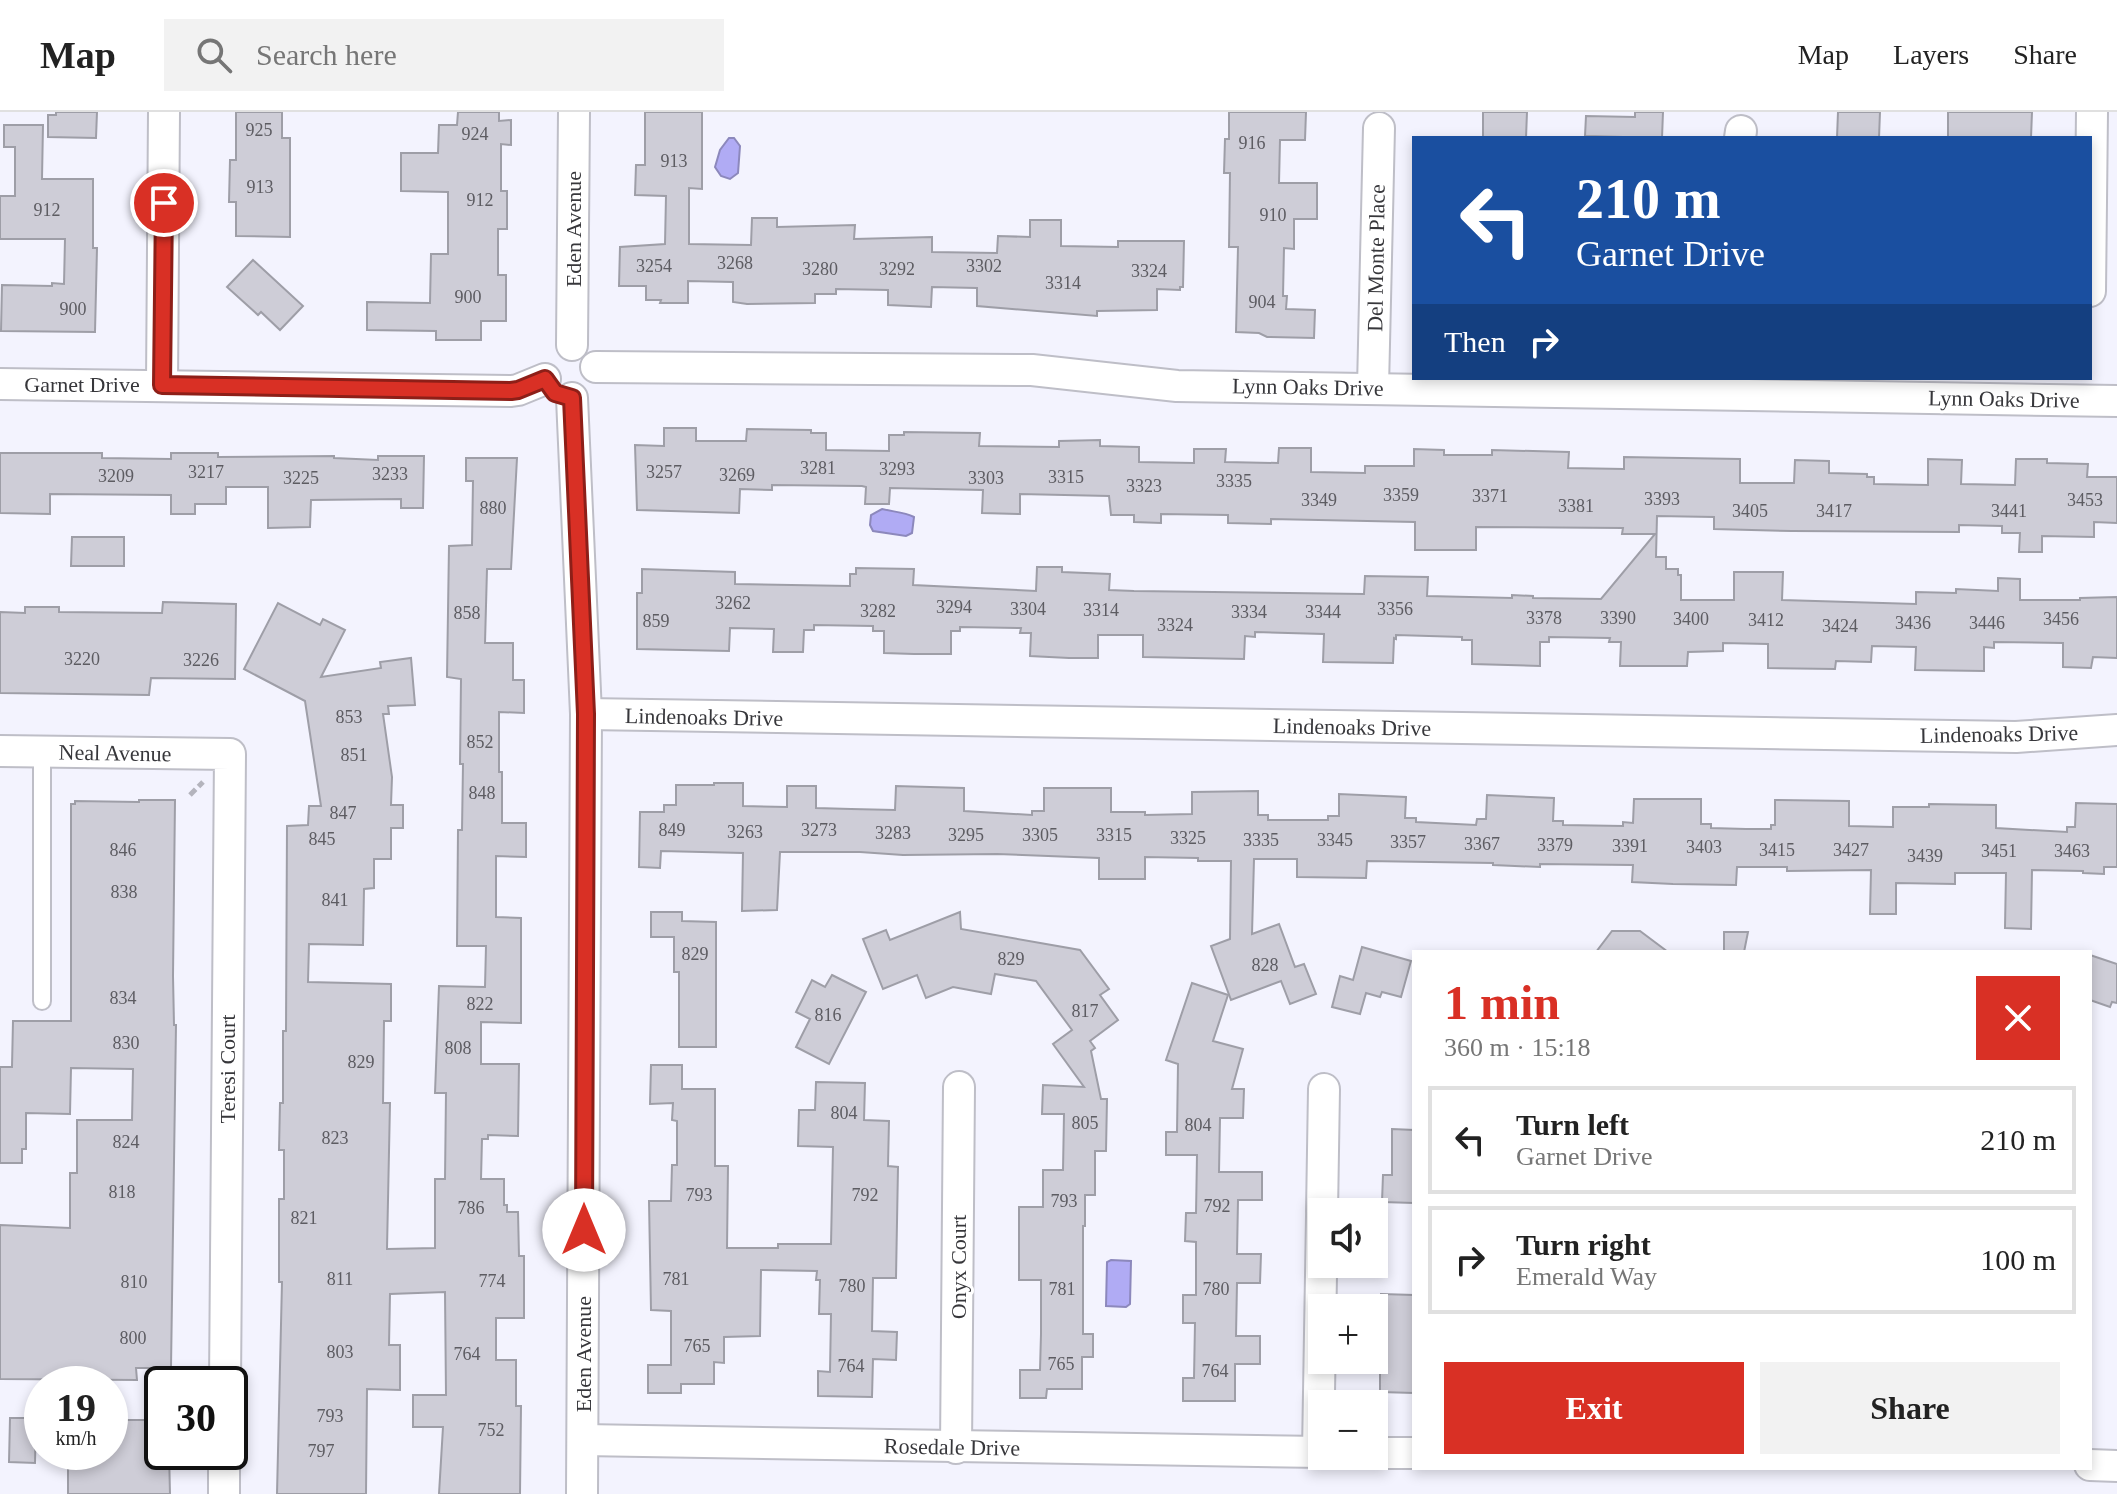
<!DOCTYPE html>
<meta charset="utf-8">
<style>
:root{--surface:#fff;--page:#f2f2f2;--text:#222;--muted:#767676;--line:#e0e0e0;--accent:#d93025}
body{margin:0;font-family:"Times New Roman",serif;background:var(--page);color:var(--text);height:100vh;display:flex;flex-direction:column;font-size:30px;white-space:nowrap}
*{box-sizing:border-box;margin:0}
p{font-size:26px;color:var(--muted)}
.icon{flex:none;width:44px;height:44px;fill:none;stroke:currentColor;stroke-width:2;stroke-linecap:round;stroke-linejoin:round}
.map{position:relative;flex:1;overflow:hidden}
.drawer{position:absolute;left:1412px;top:838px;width:680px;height:520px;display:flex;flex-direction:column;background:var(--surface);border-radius:0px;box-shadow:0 4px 12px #0003}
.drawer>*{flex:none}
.guide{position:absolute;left:1412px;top:24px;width:680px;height:244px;border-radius:0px;box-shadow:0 4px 12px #0003;background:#1a4fa0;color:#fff;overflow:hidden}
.controls{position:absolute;left:1308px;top:1086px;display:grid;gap:16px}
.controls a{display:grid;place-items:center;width:80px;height:80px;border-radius:0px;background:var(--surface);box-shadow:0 4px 12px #0003;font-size:40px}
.speed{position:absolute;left:24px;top:1254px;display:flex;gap:16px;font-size:40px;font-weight:700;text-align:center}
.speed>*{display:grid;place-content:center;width:104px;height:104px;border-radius:50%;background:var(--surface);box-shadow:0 4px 12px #0003;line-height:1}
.speed small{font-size:20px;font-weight:400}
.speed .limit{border:4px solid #111;border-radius:12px;background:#fff;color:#111}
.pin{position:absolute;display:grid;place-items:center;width:68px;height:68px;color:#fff;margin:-34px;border:4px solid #fff;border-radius:50%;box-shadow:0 2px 8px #0007}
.me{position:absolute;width:88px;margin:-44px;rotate:0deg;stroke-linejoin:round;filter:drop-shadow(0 0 6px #0008)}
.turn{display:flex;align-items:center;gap:28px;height:168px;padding:0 32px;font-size:36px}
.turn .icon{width:104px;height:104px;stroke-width:2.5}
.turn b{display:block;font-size:56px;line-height:68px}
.then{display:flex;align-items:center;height:76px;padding:0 32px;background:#0003;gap:16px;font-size:30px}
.round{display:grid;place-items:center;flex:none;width:84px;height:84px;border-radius:0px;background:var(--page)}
.head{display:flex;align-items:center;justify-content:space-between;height:136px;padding:0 32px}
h1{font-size:48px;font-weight:800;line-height:60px;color:var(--accent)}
.action{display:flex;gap:16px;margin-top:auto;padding:16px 32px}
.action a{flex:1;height:92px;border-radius:0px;background:var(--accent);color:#fff;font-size:32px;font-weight:800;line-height:92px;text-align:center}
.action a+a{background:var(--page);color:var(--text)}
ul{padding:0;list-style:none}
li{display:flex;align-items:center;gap:24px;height:108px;margin:0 16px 12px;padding:0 16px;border:4px solid var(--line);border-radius:0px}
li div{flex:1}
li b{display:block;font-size:30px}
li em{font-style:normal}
header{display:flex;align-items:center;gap:48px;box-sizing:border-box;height:112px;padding:0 40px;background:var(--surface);border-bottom:2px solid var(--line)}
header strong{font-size:38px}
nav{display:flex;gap:44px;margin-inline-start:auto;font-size:28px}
.search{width:560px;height:72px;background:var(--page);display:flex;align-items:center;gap:20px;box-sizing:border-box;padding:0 28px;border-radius:0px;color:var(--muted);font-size:30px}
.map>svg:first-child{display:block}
.water{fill:#b0abf4;stroke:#8c88bc;stroke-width:2}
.building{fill:#cecdd7;stroke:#9e9ea7;stroke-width:2}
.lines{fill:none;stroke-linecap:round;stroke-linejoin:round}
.lane-casing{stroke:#bebec7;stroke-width:20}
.street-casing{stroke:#bebec7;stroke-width:34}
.path{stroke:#b4b4bd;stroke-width:5;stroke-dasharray:8 4;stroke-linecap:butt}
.lane{stroke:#fff;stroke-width:16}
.street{stroke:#fff;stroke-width:30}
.route-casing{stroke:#8d1f18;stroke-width:20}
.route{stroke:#d93025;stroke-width:14}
.labels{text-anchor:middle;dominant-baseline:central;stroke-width:6;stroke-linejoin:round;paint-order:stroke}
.number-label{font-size:18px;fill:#5d5c62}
.street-label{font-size:22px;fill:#37373b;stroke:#fff}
</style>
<header>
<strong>Map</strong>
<div class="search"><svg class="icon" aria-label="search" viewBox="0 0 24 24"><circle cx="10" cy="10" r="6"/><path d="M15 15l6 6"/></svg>Search here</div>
<nav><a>Map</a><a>Layers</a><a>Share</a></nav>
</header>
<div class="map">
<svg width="2117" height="1382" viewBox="0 0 2117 1382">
<rect width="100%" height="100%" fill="#f3f3fe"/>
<g class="water">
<path d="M729,26H734L740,34L738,61L730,67L721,64L715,55L720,38Z"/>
<path d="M882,397C894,400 904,400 914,405L912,421L906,424L873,419L870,413L871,403Z"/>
<path d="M1111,1148L1131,1149L1130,1192L1126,1195L1106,1194L1107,1150Z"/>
</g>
<g class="building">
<path d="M56,0H97L96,26L48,25V3H56Z"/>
<path d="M236,0H282V26H290V125L236,124V90H229L230,48H236Z"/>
<path d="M458,0H499V9L511,8V33L501,32V79H507V117H498V163H506V209H481V228H436V219L367,218V190L430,191L431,142H448V80L401,79V41H438L439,13H457Z"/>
<path d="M645,0H702V77L689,76V132L751,133L752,106H777V115L855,113L854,127L932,125V140L997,141L998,124L1030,125V108H1061V134L1118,135V129H1184L1183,175H1180V178L1157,177V198L1097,199V204L977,194V176L932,175L931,195L888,193V178L836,177V182H815V191L747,192L733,190V170L688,169V191H660L661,188H646V174H619L620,135L665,132L666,84L635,83L636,53H645Z"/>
<path d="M1229,0H1306L1305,28H1280L1279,71H1317V107H1294V137L1284,136L1283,184H1287L1286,197L1315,198L1314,226L1267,225L1259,221L1236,220L1238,135H1229L1230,61H1224L1225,27H1229Z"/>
<path d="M1483,0H1527L1526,26H1483Z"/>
<path d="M1635,0H1663L1662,26L1585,24L1586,4L1635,5Z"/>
<path d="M1838,0H1880L1879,26H1837Z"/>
<path d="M1948,0H2032L2031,26H1948Z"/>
<path d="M4,13H43L42,67H93V136H97L95,220L1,219L2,173L52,174V171L64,172L65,127H0V84H15V35H4Z"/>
<path d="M253,148L303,194L280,218L261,200L258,203L227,175Z"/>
<path d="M664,316H696V329H746L747,317L811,318V321H826V338L889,339V323H904V320L980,321L979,334L1059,335V329L1100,328V334L1139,335V350L1194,351V337H1226L1225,350L1278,351L1279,336H1311V360L1365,361V354H1414V337L1444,338V343H1492V338L1569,340L1568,356L1624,357V345L1740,347V371H1794L1795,348L1829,349V361L1867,362V365H1874V372L1928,373V347L1962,348L1961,372L2015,373L2016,347H2047V351L2088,352L2087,365H2117V411L2094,410V425L2042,424V440H2019L2020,421H2002V414L1959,413V420L1792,419L1714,417V405L1657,404L1656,445H1666V457H1678V463H1681V488H1734V460H1783L1782,488L1916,492V480L1956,481V477L1998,479V466L2020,467V488H2080V486L2117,485V546L2093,545L2091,556L2063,555V531L1994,530V536L1984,535V559L1915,558L1916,535L1872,534L1871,550L1836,549L1835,557L1768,556V532L1723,531V539L1688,540L1687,554H1620L1621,530H1609L1610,526L1549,525V530H1540V554L1472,552V528H1462V525L1396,523V527L1394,526L1393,551L1323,550L1324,522L1255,520V525L1245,524L1244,547L1143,545V523H1098V546H1069L1030,544L1031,521H1020L1021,516L960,515V519H951V542H914L884,541V519H873V514L814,513V518H804L803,540H773L774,517L730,516L729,539L637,537V481H642V457L735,460V472L850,474V462H856V456L914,457L913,473L1036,479L1037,455H1062V460L1110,462L1109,478L1134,479L1364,482L1365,464L1428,465L1427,484L1512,486V483L1533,484V486L1601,487L1655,422H1622L1623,416L1476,415V438H1415V410L1271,407V412L1228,411V403L1161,402V411L1134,410V403H1111L1109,384L1020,382V402L982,401L983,378L890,376L889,392H865L866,375L862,374L772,373V378L740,377L739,401L637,398L635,333L664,334Z"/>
<path d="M0,341H102V346L171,347V341H218V345L334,344V346L378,348V344H424L423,396H401V387L311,388L310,415L268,416V375H226V392H195V402H171V383L50,382V402L0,401Z"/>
<path d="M466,346H517L511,457H487L485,531H513V568H524V601L499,600V660H502V711H526V745L496,744V805L521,806V911L481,910V952H519L518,1024L488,1023V1027H482L481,1067H504V1093H507V1100H518L519,1144H524V1206H496V1248H516V1294H521L520,1382H439L443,1315H413V1283H446L445,1180L390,1182L389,1233H400V1278L367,1277L366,1382H277L282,1170H279V1087H284V1038H279L280,991H283V919H286L287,714L308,713L309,694H321L305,589L244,557L278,491L320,513L323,507L345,518L321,565L381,556L380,550L411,546L415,593L388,594L389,602H383L392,665L391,693H403V716H391V747H374V776L364,777L363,833L309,832L308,870L391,872V909H384L383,991H390L387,1137L435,1136V1067H445L446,981H435L439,874L485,875L486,834H457L458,718H462L463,652H460L461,567L447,565L449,434L472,433L473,369H466Z"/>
<path d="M72,425H124V454H71Z"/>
<path d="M163,490L236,492L235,567L151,566L149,583L0,581V500L25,501V495H59V500L162,501Z"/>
<path d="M714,671H743V694L787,695V674H816V696L851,697L895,698L896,674L964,676V699L1032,703V699H1044V676H1111V700H1145V703L1192,702V680L1258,679V703H1268V708H1328V704H1339V682L1406,685L1405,706H1416V710L1476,713L1477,707H1486L1487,683L1554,686L1553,709H1563V713L1623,714V710L1633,711L1634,687H1701V712H1711V716L1746,717H1771V713H1775V688L1849,689V714L1893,715V695H1929V692L1996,693V716L2067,720V715H2075L2076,691L2117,692V755H2104V762L2083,761V759L2032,758L2031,817L2005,816L2006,761H1955V772L1896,771V802H1870L1871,758L1787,759V755H1737L1736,773L1673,772L1632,770L1633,753L1540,752V755L1493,753V751L1367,749L1366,766L1297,765V747H1254L1252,822L1279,812L1295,855L1304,852L1316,882L1290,892L1281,869L1231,888L1211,834L1230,827L1231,749H1198V746L1145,745V767H1099V746L997,742L903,743L860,740H780L777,798L742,799L743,741L661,739L660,756L639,755L640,700H664V693H676V673H714Z"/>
<path d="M139,688H175L173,864L174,913H176L171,1256H136L137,1268L0,1267V1113L70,1116V1061H77V1008H132L133,957L71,956L70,1002L26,1001V1037H22V1051H0V955H12L13,909H71V692H75V689L139,690Z"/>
<path d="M651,800H682V809L716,810V935H679V860H674V825H651Z"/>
<path d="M960,800L961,817L1080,838L1109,877L1100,883L1118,908L1090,929L1095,936L1091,939L1101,987H1107L1106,1039H1095V1083H1085V1114H1083V1222H1093V1245H1082V1277H1047L1046,1286H1020V1258H1040L1041,1222V1168H1019V1095H1043V1058H1063L1064,1002H1042L1043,973L1084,975L1053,932L1072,918L1036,869L995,862L991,882L953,875L926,886L917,863L883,877L863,827L886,818L890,828Z"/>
<path d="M1612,819H1640L1668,840H1596Z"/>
<path d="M1724,820H1748L1744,840H1724Z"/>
<path d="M1362,835L1411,849L1401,885L1382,880L1380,885L1366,881L1360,902L1332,895L1340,864L1353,868Z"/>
<path d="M2090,843L2117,852V891L2112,890L2110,895L2090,888Z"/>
<path d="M832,863L866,880L829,952L796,935L810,907L796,900L812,868L825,875Z"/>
<path d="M1192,871L1228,883L1213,929L1243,937L1232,977H1244L1243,1006H1220L1219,1060H1262V1088H1238L1237,1142H1261L1260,1171H1237L1236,1224H1260V1252H1235V1289H1183V1266H1194L1195,1211H1183V1183H1196V1130L1185,1129L1186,1101H1196L1197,1043H1166V1020H1177L1178,952L1166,948Z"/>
<path d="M651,953H682V977H715V1054H728L727,1136H778V1132H831L833,1035L798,1034L799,998H815L816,970L865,971L864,1008L889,1009L888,1054L898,1055L896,1166H873L872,1219L897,1220L896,1248L873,1247L872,1285L818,1284V1259L830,1260L831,1202H819L820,1168H816L817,1159L761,1158L760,1224L724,1225V1251L714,1250V1272H681V1281H648V1253H671V1199L651,1198L649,1089H671L672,1053H677V1009L672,1008L673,991L650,992Z"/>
<path d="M1392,1017L1414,1018V1091L1382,1090L1383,1063H1392Z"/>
<path d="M1381,1182L1414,1183V1281L1380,1280V1246H1375L1376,1223H1381Z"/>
<path d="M10,1306H36L35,1351L9,1350Z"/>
<path d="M110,1308H162V1340H169L170,1382H68V1355H78V1340H110Z"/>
</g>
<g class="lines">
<defs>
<path id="lane" d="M42,889V639"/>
<g id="street">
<path d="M1740,26L1741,19"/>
<path d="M2090,179L2092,0"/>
<path d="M572,233L574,0"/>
<path d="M596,255L1032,258L1177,274L2117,289"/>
<path d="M0,272L511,279L518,278L545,267"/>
<path d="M162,273L164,0"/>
<path d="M1373,275L1379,16"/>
<path d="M572,286L586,602L582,1382"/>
<path d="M586,602L2016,625L2117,618"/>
<path d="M0,639L230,642L225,1272"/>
<path d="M1322,1100L1324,977"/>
<path d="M583,1328L1322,1340"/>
<path d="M956,1336L959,975"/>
<path d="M1318,1340L1322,1104"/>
<path d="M1374,1341H1414"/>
<path d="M2090,1353L2117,1354"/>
<path d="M224,1382V1340"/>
</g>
</defs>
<use href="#lane" class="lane-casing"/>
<use href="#street" class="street-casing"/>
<path class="path" d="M190,683L203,670"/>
<use href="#lane" class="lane"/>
<use href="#street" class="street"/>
</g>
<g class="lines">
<defs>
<path id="route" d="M164,91L162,273L511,279L518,278L545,267L555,281L572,286L586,602L584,1118"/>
</defs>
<use href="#route" class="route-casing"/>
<use href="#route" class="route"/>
</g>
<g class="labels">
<g class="number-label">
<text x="259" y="18">925</text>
<text x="475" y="22">924</text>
<text x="1252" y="31">916</text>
<text x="674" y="49">913</text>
<text x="260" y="75">913</text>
<text x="480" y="88">912</text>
<text x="47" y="98">912</text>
<text x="1273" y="103">910</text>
<text x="735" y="151">3268</text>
<text x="654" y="154">3254</text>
<text x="984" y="154">3302</text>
<text x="820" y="157">3280</text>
<text x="897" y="157">3292</text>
<text x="1149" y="159">3324</text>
<text x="1063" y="171">3314</text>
<text x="468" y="185">900</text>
<text x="1262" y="190">904</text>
<text x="73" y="197">900</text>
<text x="818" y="356">3281</text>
<text x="897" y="357">3293</text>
<text x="206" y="360">3217</text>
<text x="664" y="360">3257</text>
<text x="390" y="362">3233</text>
<text x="737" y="363">3269</text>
<text x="116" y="364">3209</text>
<text x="1066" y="365">3315</text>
<text x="301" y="366">3225</text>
<text x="986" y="366">3303</text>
<text x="1234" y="369">3335</text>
<text x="1144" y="374">3323</text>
<text x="1401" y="383">3359</text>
<text x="1490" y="384">3371</text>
<text x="1662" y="387">3393</text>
<text x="1319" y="388">3349</text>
<text x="2085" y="388">3453</text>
<text x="1576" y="394">3381</text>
<text x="493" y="396">880</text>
<text x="1750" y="399">3405</text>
<text x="1834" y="399">3417</text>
<text x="2009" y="399">3441</text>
<text x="733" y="491">3262</text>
<text x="954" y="495">3294</text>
<text x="1028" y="497">3304</text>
<text x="1395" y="497">3356</text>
<text x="1101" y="498">3314</text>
<text x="878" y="499">3282</text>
<text x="1249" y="500">3334</text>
<text x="1323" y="500">3344</text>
<text x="467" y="501">858</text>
<text x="1544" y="506">3378</text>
<text x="1618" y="506">3390</text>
<text x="1691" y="507">3400</text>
<text x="2061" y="507">3456</text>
<text x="1766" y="508">3412</text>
<text x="656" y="509">859</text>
<text x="1913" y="511">3436</text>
<text x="1987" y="511">3446</text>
<text x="1175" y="513">3324</text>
<text x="1840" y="514">3424</text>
<text x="82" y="547">3220</text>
<text x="201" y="548">3226</text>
<text x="349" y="605">853</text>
<text x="480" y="630">852</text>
<text x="354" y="643">851</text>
<text x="482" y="681">848</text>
<text x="343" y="701">847</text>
<text x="672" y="718">849</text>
<text x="819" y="718">3273</text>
<text x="745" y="720">3263</text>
<text x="893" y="721">3283</text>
<text x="966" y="723">3295</text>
<text x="1040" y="723">3305</text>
<text x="1114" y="723">3315</text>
<text x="1188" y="726">3325</text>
<text x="322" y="727">845</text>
<text x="1261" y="728">3335</text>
<text x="1335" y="728">3345</text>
<text x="1408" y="730">3357</text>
<text x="1482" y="732">3367</text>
<text x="1555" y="733">3379</text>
<text x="1630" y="734">3391</text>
<text x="1704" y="735">3403</text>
<text x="123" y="738">846</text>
<text x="1777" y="738">3415</text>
<text x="1851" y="738">3427</text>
<text x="1999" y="739">3451</text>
<text x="2072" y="739">3463</text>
<text x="1925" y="744">3439</text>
<text x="124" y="780">838</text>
<text x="335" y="788">841</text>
<text x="695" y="842">829</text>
<text x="1011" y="847">829</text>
<text x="1265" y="853">828</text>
<text x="123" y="886">834</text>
<text x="480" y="892">822</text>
<text x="1085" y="899">817</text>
<text x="828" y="903">816</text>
<text x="126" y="931">830</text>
<text x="458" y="936">808</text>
<text x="361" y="950">829</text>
<text x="844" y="1001">804</text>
<text x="1085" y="1011">805</text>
<text x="1198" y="1013">804</text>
<text x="335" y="1026">823</text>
<text x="126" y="1030">824</text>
<text x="122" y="1080">818</text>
<text x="699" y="1083">793</text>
<text x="865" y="1083">792</text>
<text x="1064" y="1089">793</text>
<text x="1217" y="1094">792</text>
<text x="471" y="1096">786</text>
<text x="304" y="1106">821</text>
<text x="340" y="1167">811</text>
<text x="676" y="1167">781</text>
<text x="492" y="1169">774</text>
<text x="134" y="1170">810</text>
<text x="852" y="1174">780</text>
<text x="1062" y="1177">781</text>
<text x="1216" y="1177">780</text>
<text x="133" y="1226">800</text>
<text x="697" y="1234">765</text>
<text x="340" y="1240">803</text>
<text x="467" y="1242">764</text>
<text x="1061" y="1252">765</text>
<text x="851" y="1254">764</text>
<text x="1215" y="1259">764</text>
<text x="330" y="1304">793</text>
<text x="491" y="1318">752</text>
<text x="321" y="1339">797</text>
</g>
<g class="street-label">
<text transform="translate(573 117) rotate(-90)">Eden Avenue</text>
<text transform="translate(1376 146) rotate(-89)">Del Monte Place</text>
<text x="82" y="272">Garnet Drive</text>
<text transform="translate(1308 275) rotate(1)">Lynn Oaks Drive</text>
<text transform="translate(2004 287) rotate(1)">Lynn Oaks Drive</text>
<text transform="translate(704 605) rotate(1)">Lindenoaks Drive</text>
<text transform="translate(1352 615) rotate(1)">Lindenoaks Drive</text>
<text transform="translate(1999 622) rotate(-1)">Lindenoaks Drive</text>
<text transform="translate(115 641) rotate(1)">Neal Avenue</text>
<text transform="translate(227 957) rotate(-90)">Teresi Court</text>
<text transform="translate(958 1155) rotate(-90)">Onyx Court</text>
<text transform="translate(583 1242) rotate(-90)">Eden Avenue</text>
<text transform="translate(952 1335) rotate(1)">Rosedale Drive</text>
</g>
</g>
</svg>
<div class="controls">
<a><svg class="icon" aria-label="sound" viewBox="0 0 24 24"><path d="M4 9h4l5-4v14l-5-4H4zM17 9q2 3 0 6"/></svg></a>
<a>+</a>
<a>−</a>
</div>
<div class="speed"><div>19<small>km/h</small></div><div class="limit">30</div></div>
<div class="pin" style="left:164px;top:91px;background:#d93025"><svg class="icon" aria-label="arrive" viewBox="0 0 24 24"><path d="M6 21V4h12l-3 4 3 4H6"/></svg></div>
<svg class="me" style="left:584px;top:1118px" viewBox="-20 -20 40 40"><circle r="19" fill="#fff"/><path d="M0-13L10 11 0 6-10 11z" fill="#d93025"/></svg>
<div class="guide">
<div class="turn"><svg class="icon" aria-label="left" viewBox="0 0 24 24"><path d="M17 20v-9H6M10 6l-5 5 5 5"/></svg><div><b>210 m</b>Garnet Drive</div></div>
<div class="then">Then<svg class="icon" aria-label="right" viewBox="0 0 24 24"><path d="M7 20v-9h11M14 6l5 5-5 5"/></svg></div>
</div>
<section class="drawer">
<div class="head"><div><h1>1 min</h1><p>360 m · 15:18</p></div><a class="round" style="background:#d93025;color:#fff"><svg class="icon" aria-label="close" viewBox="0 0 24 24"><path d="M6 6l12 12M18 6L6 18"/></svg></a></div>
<ul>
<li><svg class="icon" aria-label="left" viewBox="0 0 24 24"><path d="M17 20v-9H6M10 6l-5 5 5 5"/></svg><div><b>Turn left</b><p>Garnet Drive</p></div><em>210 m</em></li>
<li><svg class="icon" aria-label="right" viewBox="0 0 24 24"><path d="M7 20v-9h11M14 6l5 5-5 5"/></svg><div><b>Turn right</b><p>Emerald Way</p></div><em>100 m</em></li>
</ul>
<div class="action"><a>Exit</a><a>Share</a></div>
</section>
</div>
